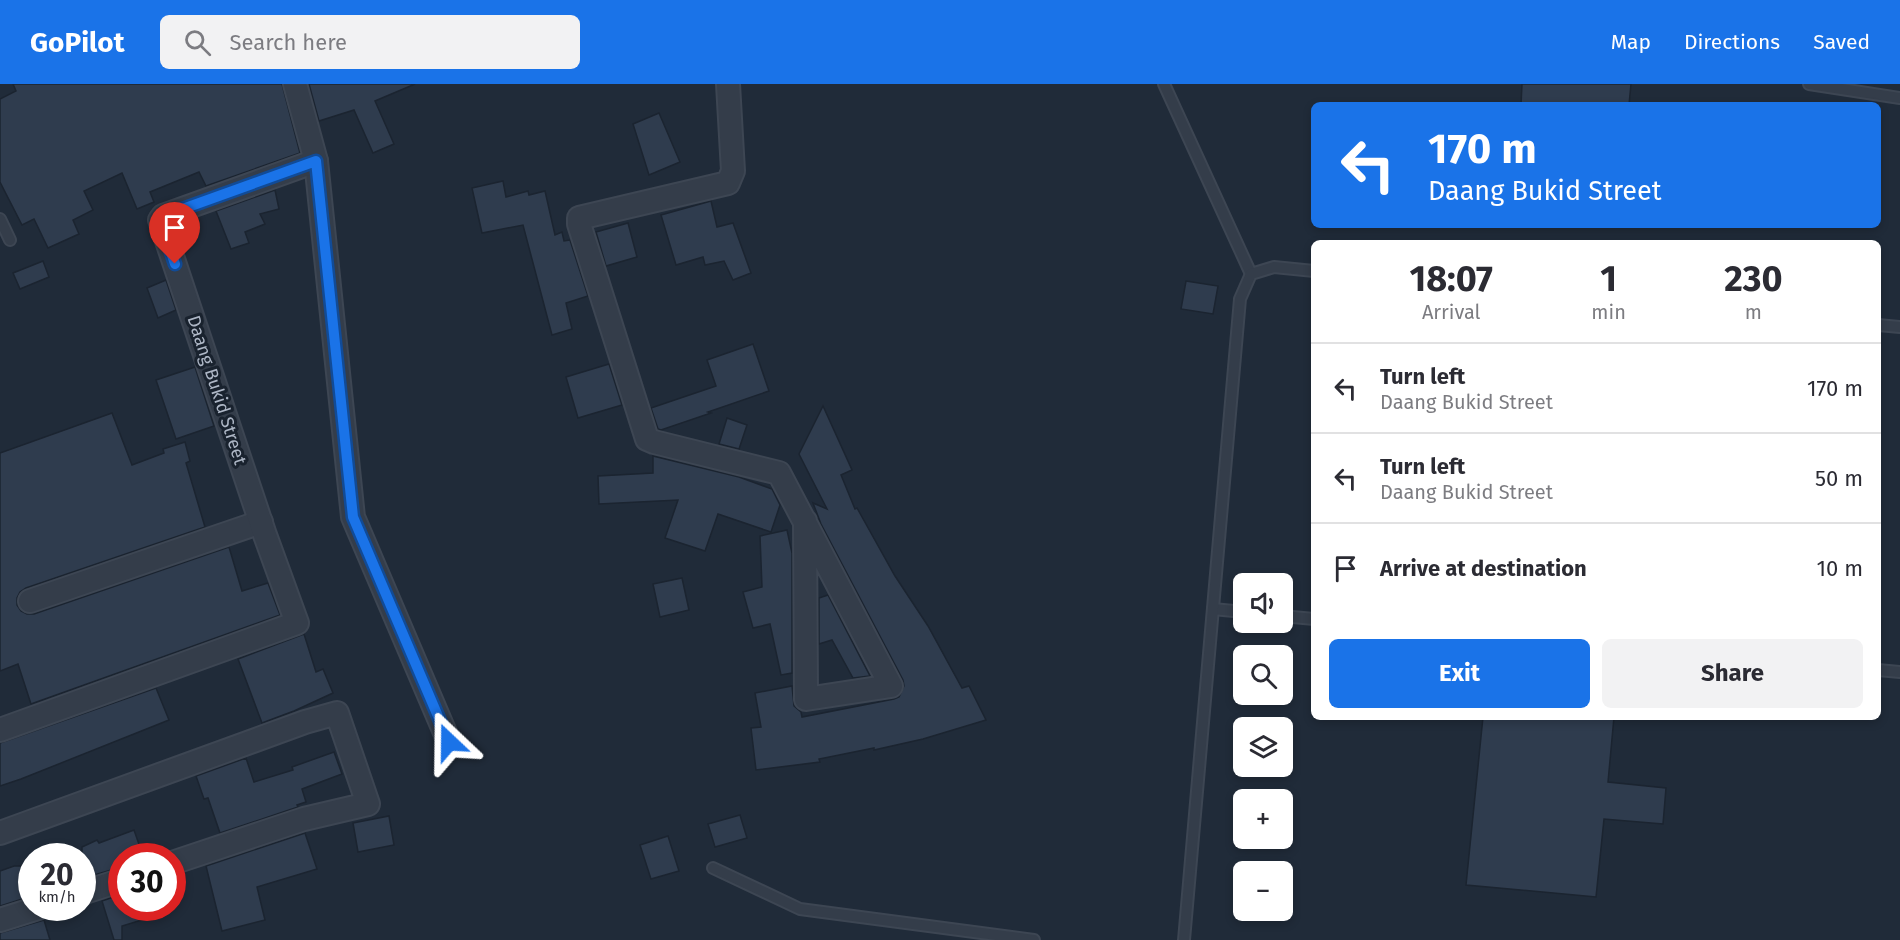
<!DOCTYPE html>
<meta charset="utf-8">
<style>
:root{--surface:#fff;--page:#f2f2f3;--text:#2b2b33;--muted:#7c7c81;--line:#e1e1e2;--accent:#1a73e8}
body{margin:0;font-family:"Fira Sans",sans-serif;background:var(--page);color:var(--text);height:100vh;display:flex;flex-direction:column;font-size:22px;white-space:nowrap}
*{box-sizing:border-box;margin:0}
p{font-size:20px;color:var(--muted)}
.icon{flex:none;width:33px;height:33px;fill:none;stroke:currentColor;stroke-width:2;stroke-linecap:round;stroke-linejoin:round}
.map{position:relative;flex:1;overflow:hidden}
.panel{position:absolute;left:1311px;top:156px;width:570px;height:480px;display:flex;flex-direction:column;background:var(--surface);border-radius:9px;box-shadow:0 3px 9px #0003}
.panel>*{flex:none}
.guide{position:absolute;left:1311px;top:18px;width:570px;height:126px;border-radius:9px;box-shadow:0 3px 9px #0003;background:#1a73e8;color:#fff;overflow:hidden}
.fabs{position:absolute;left:1233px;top:489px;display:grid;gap:12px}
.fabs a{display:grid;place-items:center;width:60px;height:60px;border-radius:9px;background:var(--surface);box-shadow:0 3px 9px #0003;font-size:30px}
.speed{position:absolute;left:18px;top:759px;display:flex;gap:12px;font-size:30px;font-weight:700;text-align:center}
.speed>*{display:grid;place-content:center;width:78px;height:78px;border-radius:50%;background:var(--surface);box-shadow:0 3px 9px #0003;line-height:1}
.speed small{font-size:15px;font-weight:400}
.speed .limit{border:9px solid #d22;background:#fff;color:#111}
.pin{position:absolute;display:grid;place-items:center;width:51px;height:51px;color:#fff;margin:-62px -26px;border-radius:50% 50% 50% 0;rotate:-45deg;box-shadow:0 0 6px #0007}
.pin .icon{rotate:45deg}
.me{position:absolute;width:66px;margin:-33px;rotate:337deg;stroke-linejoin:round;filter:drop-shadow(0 0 4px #0008)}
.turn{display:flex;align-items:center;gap:21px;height:126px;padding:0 18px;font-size:27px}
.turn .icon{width:78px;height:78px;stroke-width:2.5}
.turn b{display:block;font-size:42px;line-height:51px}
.eta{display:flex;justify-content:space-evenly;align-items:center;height:102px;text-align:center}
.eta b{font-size:36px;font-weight:700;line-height:42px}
.button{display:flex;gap:12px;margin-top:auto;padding:12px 18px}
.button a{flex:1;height:69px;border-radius:9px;background:var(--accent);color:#fff;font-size:24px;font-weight:700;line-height:69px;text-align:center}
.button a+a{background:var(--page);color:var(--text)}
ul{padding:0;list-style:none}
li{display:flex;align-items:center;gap:18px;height:90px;padding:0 18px;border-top:2px solid var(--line)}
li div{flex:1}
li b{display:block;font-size:22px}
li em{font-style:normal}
header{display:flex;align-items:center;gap:36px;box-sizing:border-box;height:84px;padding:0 30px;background:var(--accent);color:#fff}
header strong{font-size:28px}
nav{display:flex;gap:33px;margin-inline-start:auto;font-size:21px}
.search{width:420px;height:54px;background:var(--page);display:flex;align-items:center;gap:15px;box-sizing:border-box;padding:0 21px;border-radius:9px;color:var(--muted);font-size:22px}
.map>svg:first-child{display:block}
.building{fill:#2f3c4e;stroke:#1b2430;stroke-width:1.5}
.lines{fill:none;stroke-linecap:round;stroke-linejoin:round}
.service-casing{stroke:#3d4653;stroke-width:14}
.minor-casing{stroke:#3d4653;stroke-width:26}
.service{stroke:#343d4a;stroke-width:10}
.minor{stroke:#343d4a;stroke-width:22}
.route-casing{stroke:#114b97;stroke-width:15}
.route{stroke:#1a73e8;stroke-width:10}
.labels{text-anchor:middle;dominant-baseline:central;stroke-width:6;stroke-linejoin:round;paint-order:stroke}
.street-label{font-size:18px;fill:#aeb7c6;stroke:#19222e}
</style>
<header>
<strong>GoPilot</strong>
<div class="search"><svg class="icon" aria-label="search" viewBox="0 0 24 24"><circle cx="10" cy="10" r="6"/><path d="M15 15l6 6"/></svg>Search here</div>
<nav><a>Map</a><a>Directions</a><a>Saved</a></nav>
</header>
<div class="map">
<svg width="1900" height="856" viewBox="0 0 1900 856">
<rect width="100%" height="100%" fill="#202b39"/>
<g class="building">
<path d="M13,0H282L300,69L206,102L199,88L150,108L154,118L137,125L122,89L84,107L93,126L73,136L79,150L48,164L34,135L22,141L0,98V15L16,7Z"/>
<path d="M309,0H415L375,17L394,60L373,69L354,26L319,37Z"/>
<path d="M1522,0H1631L1629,21H1521Z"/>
<path d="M659,29L680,78L649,91L633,40Z"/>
<path d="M503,97L506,113L528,107L529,111L545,107L555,151L562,148L564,157L570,156L588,212L566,219L572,245L552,251L523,141L482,149L472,104Z"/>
<path d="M275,106L279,125L260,130L265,140L245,148L249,159L231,165L216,127Z"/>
<path d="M711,117L717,143L733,139L751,189L733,196L724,177L705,181L703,173L676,181L661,131Z"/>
<path d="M628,139L637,173L606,182L596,148Z"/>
<path d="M43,177L49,193L20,205L13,189Z"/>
<path d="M166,196L176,226L158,234L147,204Z"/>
<path d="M1186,197L1218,202L1213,230L1181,225Z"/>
<path d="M753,260L769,307L708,328L711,329L661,346L658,345L651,324L716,302L707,276Z"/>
<path d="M609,280L622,321L578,334L566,293Z"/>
<path d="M195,283L214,342L176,355L156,296Z"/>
<path d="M823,322L852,386L841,391L855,425L857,424L895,492L928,542L962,604L969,602L986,636L923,655L874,666V664L819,675L820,678L756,686L751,644L761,643L755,609L792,602L794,622L801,628L802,633L894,615L899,613L904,602L903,596L821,440L813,419L827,425L799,370Z"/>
<path d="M112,329L132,381L164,369L163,365L185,358L190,377L186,379L205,443L26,504L20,508L17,514V521L21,527L27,530H34L229,463L242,507L268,499L280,531L31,620L18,580L0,587V369Z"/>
<path d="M727,334L747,341L739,365L719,360Z"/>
<path d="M653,372L739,393L772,405L780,421L771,448L718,430L705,467L665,454L678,416L599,420L598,392L653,389Z"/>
<path d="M787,446L792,469V589L781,591L770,540L753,544L743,508L762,503L760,452Z"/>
<path d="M682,494L689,526L660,533L653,500Z"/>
<path d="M828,511L870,592L853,594L832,556L819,560V514Z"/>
<path d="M304,550L316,588L323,585L333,609L294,627L262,639L238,575Z"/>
<path d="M156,604L169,636L21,695L0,702V659Z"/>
<path d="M1483,633H1614L1608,698L1666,704L1663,740L1604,735L1596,813L1466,801Z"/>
<path d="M334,668L342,690L302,705L306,718L297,721L298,723L220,749L208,714L204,715L196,692L246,674L254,698L293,686L292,683Z"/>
<path d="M740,731L747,754L715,763L708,740Z"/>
<path d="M389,732L394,761L358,768L353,739Z"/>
<path d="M134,746L141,766L122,772V783L94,791L92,783L82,787V763L97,756L99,759Z"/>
<path d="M305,749L317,785L257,803L265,836L222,847L206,782Z"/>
<path d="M668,752L679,787L651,795L640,761Z"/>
<path d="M14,782H21L32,812L0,822V787Z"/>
<path d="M122,810V824H168V828L122,842V856H114L102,817Z"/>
<path d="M44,836L50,856H0V849Z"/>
</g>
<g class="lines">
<defs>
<g id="service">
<path d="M1164,0L1251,190"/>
<path d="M1809,0L1900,14"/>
<path d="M0,135L10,156"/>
<path d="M1878,241L1900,243"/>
<path d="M1213,525L1244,528"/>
<path d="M1282,532L1314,535"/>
<path d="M1878,586L1900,588"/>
<path d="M713,784L800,825L1034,856"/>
<path d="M1184,856L1240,215L1251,190L1274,183L1314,187"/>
</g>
<g id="minor">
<path d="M728,0L733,87L728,99L579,134V140L647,355L654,358L779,389L891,602L806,615L805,437"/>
<path d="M316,77L353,433L449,658"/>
<path d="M30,517L261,438"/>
<path d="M0,646L297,539L265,451L160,136L163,132L316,77L295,0"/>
<path d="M0,749L305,638L337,629L368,720L304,735L172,779"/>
<path d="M82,809L122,796"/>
<path d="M0,836L38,824"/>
</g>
</defs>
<use href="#service" class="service-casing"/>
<use href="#minor" class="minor-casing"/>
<use href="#service" class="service"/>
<use href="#minor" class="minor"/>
</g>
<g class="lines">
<defs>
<path id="route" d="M175,180L160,136L163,132L316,77L353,433L449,658"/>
</defs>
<use href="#route" class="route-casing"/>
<use href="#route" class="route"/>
</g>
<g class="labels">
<g class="street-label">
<text transform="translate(217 306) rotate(72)">Daang Bukid Street</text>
</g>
</g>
</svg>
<div class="fabs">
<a><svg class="icon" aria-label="sound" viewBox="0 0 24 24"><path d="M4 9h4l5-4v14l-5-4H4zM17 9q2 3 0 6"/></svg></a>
<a><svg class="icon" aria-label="search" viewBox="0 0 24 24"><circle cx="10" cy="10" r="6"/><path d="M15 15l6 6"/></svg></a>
<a><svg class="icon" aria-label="layers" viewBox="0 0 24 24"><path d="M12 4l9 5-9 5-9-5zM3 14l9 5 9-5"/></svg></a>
<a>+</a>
<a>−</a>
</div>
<div class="speed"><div>20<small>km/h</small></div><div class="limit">30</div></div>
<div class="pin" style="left:175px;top:180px;background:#d93025"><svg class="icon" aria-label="arrive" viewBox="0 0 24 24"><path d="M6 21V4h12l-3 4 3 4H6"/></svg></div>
<svg class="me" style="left:449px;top:658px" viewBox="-20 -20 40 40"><path d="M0-17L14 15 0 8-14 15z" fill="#1a73e8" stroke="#fff" stroke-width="4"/></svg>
<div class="guide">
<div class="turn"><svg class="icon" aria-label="left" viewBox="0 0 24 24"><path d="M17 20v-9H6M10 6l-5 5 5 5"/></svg><div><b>170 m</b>Daang Bukid Street</div></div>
</div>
<section class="panel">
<div class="eta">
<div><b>18:07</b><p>Arrival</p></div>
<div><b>1</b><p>min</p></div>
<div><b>230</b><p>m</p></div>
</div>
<ul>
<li><svg class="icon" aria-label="left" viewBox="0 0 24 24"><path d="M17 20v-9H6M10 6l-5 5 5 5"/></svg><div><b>Turn left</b><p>Daang Bukid Street</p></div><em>170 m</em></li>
<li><svg class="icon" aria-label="left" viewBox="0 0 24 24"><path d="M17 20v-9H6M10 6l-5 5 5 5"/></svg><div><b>Turn left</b><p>Daang Bukid Street</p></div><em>50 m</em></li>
<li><svg class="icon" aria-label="arrive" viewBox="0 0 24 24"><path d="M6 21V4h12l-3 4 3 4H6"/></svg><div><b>Arrive at destination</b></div><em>10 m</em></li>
</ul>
<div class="button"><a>Exit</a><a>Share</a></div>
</section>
</div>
